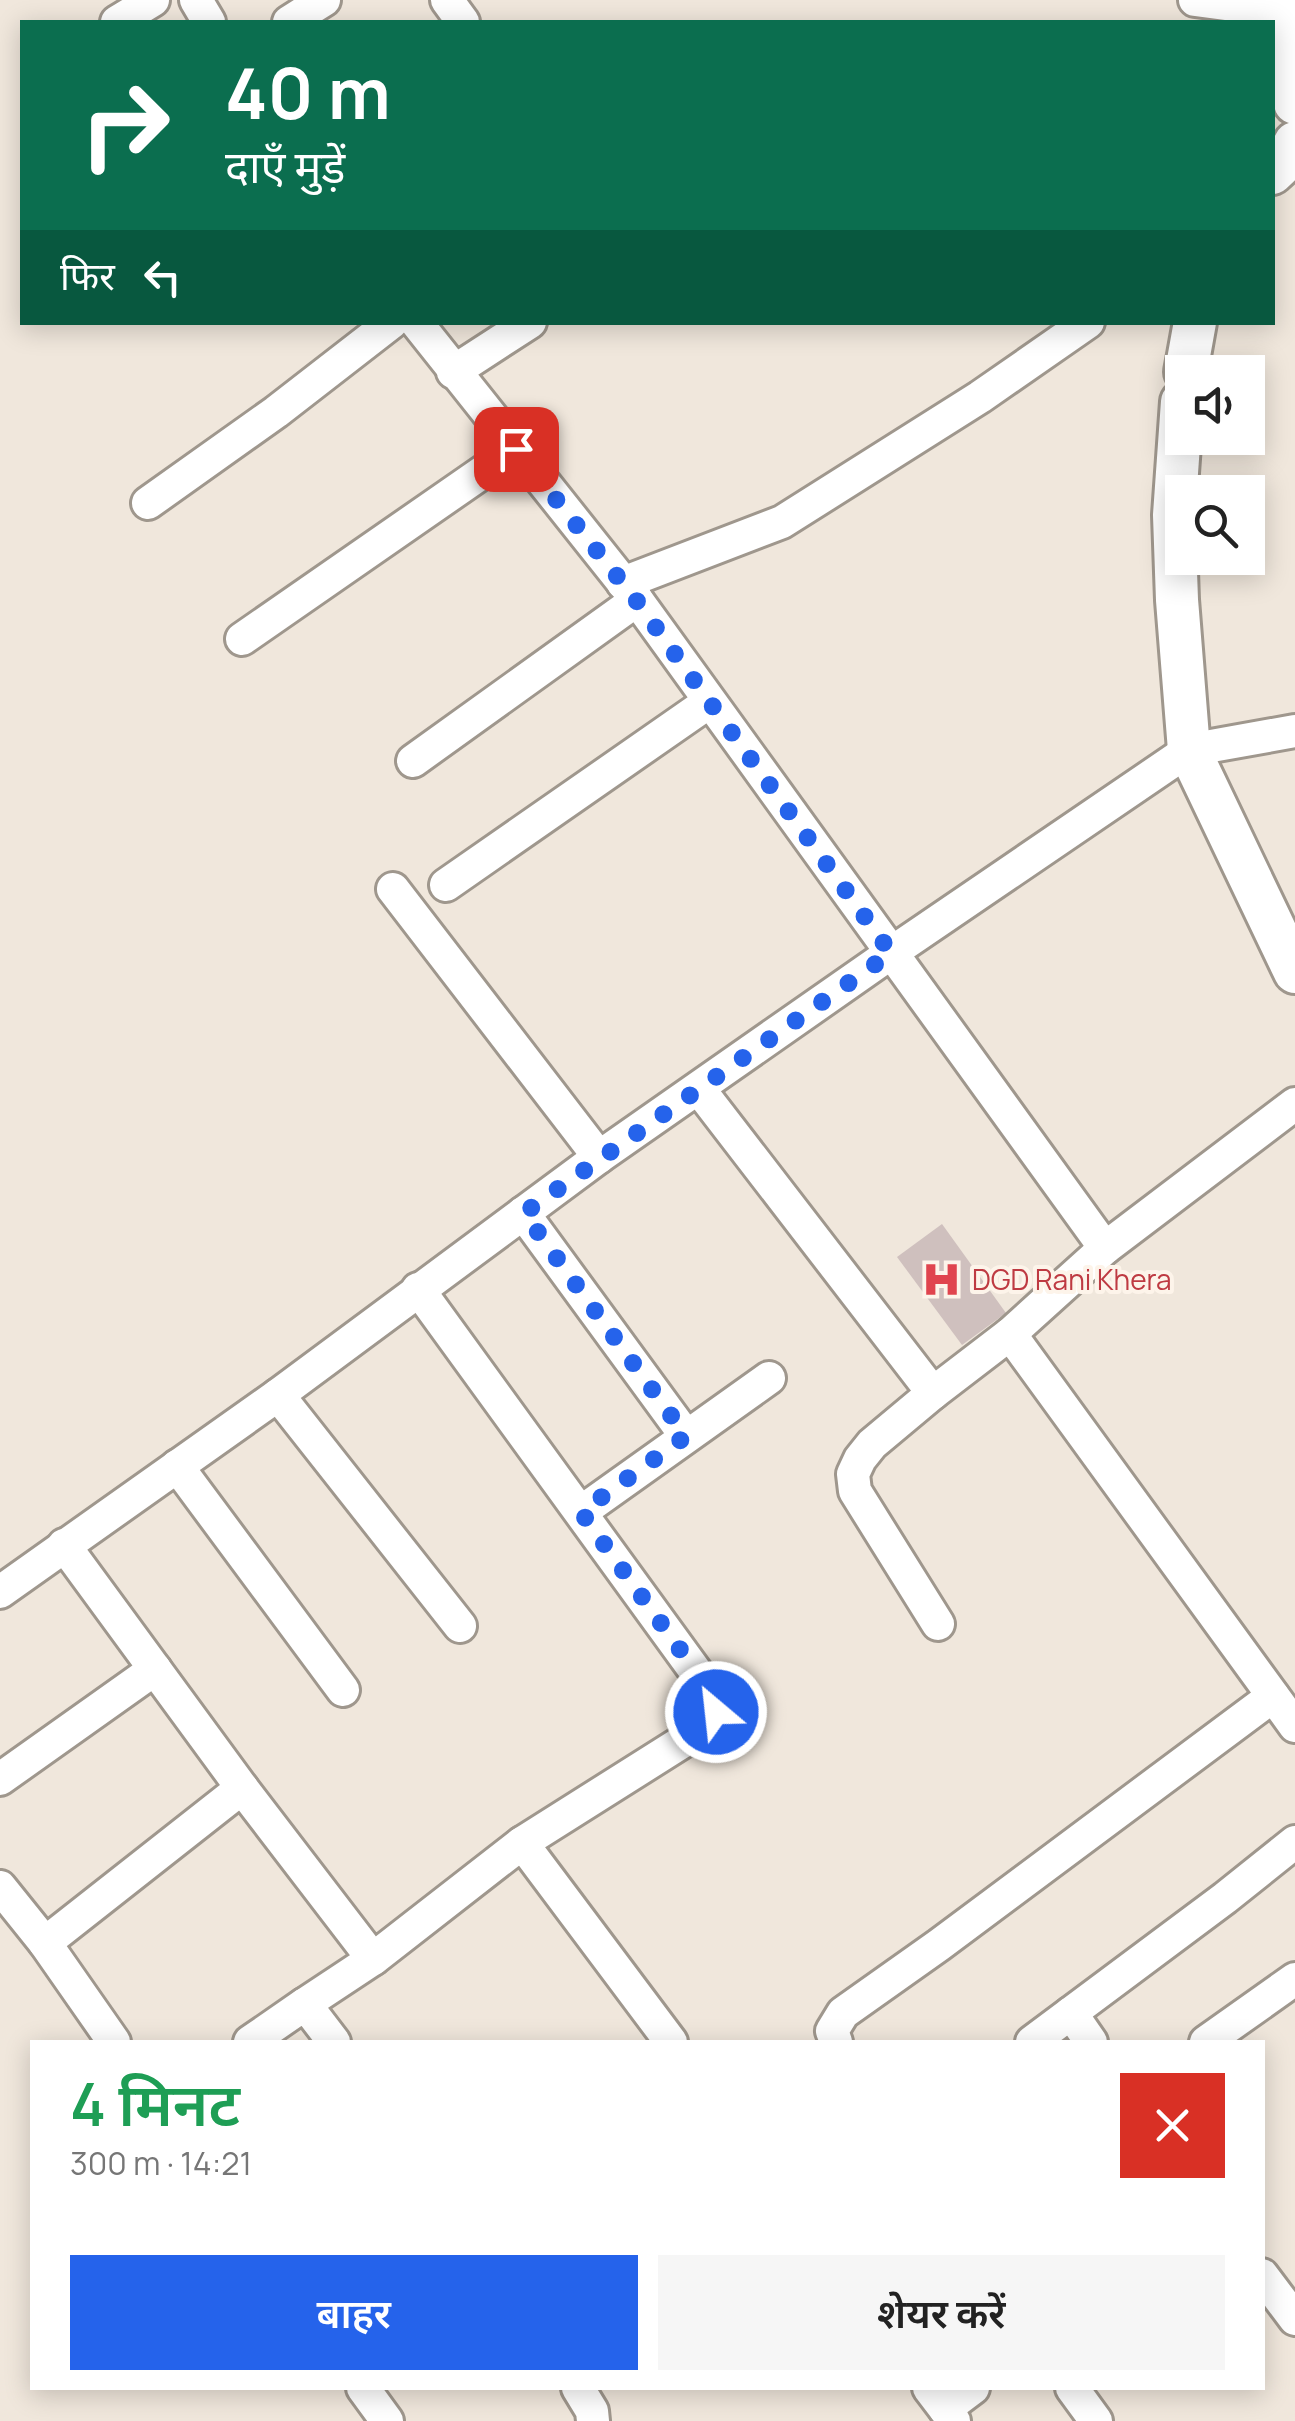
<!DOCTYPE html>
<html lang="hi">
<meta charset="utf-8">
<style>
:root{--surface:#fff;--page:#f6f6f6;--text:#222;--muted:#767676;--accent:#2563eb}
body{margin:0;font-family:Manrope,"Noto Sans Devanagari",sans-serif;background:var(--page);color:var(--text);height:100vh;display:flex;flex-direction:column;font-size:38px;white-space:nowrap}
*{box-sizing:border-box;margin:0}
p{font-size:32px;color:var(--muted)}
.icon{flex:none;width:55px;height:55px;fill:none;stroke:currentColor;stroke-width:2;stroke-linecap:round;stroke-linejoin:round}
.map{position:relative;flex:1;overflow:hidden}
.panel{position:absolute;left:30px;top:2040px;width:1235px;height:350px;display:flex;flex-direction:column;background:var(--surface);border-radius:0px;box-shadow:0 5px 25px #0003}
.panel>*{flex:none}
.banner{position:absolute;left:20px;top:20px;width:1255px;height:305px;border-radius:0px;box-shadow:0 5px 25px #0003;background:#0b6e4f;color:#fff;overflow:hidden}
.buttons{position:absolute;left:1165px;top:355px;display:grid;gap:20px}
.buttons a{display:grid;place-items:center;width:100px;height:100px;border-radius:0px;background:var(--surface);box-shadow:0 5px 25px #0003;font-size:50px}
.pin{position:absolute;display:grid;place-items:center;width:85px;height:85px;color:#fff;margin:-42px;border-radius:20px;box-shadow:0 5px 15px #0006}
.me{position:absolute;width:110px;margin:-55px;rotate:332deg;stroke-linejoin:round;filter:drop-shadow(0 0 8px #0008)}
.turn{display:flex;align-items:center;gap:35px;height:210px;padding:0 40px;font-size:45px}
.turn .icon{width:130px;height:130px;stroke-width:2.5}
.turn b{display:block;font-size:70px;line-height:85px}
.then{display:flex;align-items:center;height:95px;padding:0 40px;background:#0003;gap:20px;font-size:38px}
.round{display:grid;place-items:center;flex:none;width:105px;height:105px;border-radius:0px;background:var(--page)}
.head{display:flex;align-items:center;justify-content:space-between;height:170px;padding:0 40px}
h1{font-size:60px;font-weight:600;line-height:75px;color:#1e9e55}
.button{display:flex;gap:20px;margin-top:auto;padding:20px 40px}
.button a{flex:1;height:115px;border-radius:0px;background:var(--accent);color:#fff;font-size:40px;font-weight:600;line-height:115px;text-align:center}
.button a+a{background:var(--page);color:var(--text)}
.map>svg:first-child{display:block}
.building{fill:#cfc0be}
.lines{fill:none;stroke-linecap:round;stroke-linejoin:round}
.minor-casing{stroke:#9f978d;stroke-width:38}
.tertiary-casing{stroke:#9f978d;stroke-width:48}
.minor{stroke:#fff;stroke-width:32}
.tertiary{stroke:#fff;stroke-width:42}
.route{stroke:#2563eb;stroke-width:18;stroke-dasharray:0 32.4}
.labels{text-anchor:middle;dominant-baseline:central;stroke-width:8;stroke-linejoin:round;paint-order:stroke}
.health-label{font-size:28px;fill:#be3a42;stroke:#fdf4ea;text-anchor:start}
</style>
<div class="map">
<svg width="1295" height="2421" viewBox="0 0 1295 2421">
<rect width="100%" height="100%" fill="#f0e7dc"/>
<path class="building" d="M942,1224L1006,1313L962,1345L897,1257Z"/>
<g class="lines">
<defs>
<g id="minor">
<path d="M196,0L209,22"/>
<path d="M447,0L463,22"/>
<path d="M1195,0L1294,13"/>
<path d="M117,22L153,0"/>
<path d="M289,22L324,0"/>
<path d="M416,322L637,600L1105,1248"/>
<path d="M453,372L530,322"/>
<path d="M148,503L276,412L392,322"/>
<path d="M623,583L782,522L980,397L1088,322"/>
<path d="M242,639L516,449"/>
<path d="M413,761L637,600"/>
<path d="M446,885L709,702"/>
<path d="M393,889L599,1157"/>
<path d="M699,1089L933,1393"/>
<path d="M523,1213L686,1436"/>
<path d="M1010,1334L1295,1726"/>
<path d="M278,1395L460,1626"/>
<path d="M177,1466L343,1690"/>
<path d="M581,1512L769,1378"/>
<path d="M64,1545L242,1788L373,1959L522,1843L701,1730L717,1712L712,1694L418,1289"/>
<path d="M0,1592L278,1395L599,1157L891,953L1189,750L1295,731"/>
<path d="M938,1624L855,1491L853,1474L860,1459L872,1444L933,1393L1010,1334L1105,1248L1295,1104"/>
<path d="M0,1779L155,1669"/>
<path d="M522,1843L671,2042"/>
<path d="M0,1887L45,1943L114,2042"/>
<path d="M45,1943L242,1788"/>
<path d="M305,2004L373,1959"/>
<path d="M1071,2013L1091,2042"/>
<path d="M250,2042L305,2004L334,2042"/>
<path d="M836,2042L832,2031L843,2013L939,1945L1273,1696"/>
<path d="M1032,2042L1225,1898L1295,1842"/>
<path d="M1206,2042L1295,1979"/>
<path d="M1262,2275L1295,2319"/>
<path d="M363,2388L387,2421"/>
<path d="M578,2388L592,2411L593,2421"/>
<path d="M929,2388L954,2421"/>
<path d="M1072,2388L1096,2421"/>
<path d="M945,2409L973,2388"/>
</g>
<g id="tertiary">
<path d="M1295,13C1271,32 1289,77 1295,103"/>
<path d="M1272,173L1286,160L1295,143"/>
<path d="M1186,372L1195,322"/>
<path d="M1182,402L1174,515L1177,600L1189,750L1295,972"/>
</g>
</defs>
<use href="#minor" class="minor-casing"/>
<use href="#tertiary" class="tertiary-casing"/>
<use href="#minor" class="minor"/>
<use href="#tertiary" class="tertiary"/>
</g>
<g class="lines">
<path class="route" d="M516,449L636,600L891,953L524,1213L686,1436L581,1512L712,1694L716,1712"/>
</g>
<defs>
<symbol id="hospital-bare" viewBox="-9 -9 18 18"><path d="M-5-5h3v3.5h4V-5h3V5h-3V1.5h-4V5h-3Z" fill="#e0444e" stroke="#fdf4ea" stroke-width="2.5" paint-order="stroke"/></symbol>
</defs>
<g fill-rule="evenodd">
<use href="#hospital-bare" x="914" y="1252" width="55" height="55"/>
</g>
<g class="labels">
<g class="health-label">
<text x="972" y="1279">DGD Rani Khera</text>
</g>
</g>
</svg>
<div class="buttons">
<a><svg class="icon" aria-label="sound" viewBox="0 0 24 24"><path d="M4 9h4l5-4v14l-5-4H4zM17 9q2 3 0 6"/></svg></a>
<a><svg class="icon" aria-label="search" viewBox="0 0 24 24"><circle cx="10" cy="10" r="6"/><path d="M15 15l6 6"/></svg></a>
</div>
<div class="pin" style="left:516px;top:449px;background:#d93025"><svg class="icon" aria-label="arrive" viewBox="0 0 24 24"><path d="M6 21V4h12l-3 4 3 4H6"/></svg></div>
<svg class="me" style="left:716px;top:1712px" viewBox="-20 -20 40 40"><circle r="17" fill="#2563eb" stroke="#fff" stroke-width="3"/><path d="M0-11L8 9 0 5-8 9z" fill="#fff"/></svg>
<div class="banner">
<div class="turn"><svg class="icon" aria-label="right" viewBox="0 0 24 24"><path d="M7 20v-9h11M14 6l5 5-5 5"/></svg><div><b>40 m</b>दाएँ मुड़ें</div></div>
<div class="then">फिर<svg class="icon" aria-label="left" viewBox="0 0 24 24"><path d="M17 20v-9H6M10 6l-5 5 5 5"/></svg></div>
</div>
<section class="panel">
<div class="head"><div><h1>4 मिनट</h1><p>300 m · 14:21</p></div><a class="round" style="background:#d93025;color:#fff"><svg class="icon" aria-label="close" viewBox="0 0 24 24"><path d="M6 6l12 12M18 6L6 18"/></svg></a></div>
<div class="button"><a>बाहर</a><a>शेयर करें</a></div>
</section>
</div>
